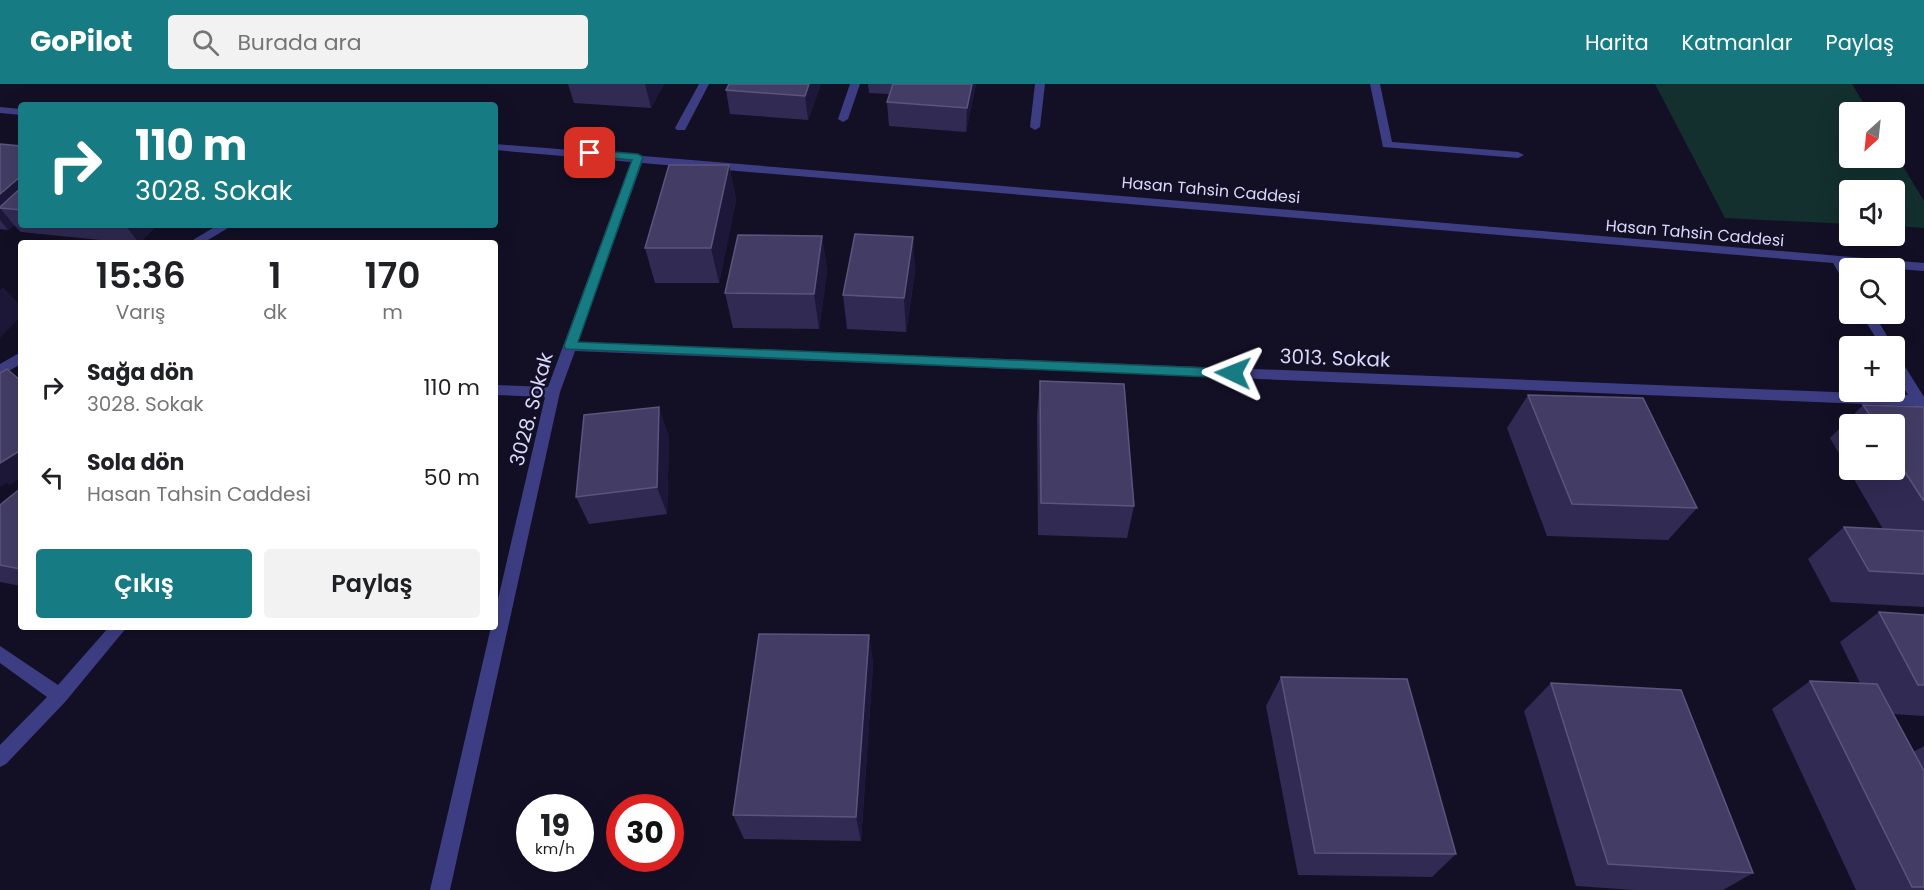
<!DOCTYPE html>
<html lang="tr">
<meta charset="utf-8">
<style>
:root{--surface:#fff;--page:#f2f2f2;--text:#202124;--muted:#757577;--accent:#167b82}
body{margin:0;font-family:Poppins,sans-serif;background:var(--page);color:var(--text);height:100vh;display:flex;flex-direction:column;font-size:22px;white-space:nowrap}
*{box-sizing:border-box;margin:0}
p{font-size:20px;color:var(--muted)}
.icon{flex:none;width:33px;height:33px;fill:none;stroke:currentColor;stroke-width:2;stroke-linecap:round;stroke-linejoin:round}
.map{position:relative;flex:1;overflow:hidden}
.sheet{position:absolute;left:18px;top:156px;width:480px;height:390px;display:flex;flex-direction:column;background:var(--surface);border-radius:6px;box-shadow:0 6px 24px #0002}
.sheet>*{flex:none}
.banner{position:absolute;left:18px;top:18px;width:480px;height:126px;border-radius:6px;box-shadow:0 6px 24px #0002;background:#167b82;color:#fff;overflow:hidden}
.needle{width:39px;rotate:207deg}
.controls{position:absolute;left:1839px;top:18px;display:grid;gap:12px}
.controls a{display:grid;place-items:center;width:66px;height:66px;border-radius:6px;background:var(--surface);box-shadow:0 6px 24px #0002;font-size:30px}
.speed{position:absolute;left:516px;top:710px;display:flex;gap:12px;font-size:30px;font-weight:700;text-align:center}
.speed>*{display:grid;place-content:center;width:78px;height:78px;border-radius:50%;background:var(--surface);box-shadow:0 6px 24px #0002;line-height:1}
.speed small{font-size:15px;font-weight:400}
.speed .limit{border:9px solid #d22;background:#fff;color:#111}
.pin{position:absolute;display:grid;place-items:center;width:51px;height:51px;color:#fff;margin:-26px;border-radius:12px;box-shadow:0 3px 9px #0006}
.me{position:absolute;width:66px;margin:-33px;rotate:272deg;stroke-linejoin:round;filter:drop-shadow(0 0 4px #0008)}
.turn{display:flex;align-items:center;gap:21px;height:126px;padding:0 18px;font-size:27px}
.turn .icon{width:78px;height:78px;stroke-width:2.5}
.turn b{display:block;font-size:42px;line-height:51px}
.eta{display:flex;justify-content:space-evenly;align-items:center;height:102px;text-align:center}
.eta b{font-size:36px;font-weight:600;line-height:42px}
.button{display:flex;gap:12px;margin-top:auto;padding:12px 18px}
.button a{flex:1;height:69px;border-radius:6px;background:var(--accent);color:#fff;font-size:24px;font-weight:600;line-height:69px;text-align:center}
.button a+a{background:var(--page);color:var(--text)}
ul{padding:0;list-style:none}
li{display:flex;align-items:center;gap:18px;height:90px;padding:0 18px}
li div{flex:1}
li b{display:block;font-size:22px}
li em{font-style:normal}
header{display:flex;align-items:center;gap:36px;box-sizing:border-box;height:84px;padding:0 30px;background:var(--accent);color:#fff}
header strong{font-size:28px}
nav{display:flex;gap:33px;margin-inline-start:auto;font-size:21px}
.search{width:420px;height:54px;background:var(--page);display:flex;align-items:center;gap:15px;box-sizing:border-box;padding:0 21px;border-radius:6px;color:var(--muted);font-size:22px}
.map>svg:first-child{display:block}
.green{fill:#13302e}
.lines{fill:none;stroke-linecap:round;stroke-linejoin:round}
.minor{fill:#3d3d83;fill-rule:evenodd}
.wall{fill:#312a53;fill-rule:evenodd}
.shaded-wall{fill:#1d1839}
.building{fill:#433d65;stroke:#5b557d;stroke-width:1.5}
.route{fill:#167b82;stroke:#0e5054;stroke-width:1.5}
.labels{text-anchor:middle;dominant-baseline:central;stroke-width:4.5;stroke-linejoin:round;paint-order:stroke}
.far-street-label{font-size:16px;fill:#dad7fd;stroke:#131026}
.street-label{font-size:20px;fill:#dad7fd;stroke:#131026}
</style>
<header>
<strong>GoPilot</strong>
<div class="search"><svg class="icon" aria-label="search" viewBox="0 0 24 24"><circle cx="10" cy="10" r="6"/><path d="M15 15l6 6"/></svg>Burada ara</div>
<nav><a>Harita</a><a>Katmanlar</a><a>Paylaş</a></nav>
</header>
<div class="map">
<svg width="1924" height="806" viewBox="0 0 1924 806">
<rect width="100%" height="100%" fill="#131026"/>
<path class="green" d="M1655,0H1852L1869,28H1850V74H1894L1895,69L1924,117V144L1895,142L1894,106H1850L1849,140L1725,134Z"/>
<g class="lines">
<g class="minor">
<path d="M699,0H709L685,46H677L675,44Z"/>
<path d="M850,0H860L848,35L843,38L838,35Z"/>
<path d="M1035,0H1045L1040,43L1035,46L1030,43Z"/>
<path d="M1370,0H1380L1392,58L1518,68L1524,71L1518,74L1383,63Z"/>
<path d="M0,23L21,25V31L0,29Z"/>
<path d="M495,60L634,71L638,70L643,72L1924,179V187L1846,181L1850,187V202L1846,201L1833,179L642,79L578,258L1908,311L1894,288V271L1899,273L1924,313V327L1917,326L1915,322L575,267L560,308L450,806H430L491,543H495V528L545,313L495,311V301L548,303L631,78L495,66Z"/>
<path d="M218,141H233L203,159H188Z"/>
<path d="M1861,230H1874L1893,262H1881Z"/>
<path d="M21,268V280L0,292V280Z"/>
<path d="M109,543H127L65,618L6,680L0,683V661L47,613L0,579V562L58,601Z"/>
</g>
</g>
<g class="wall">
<path d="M568,0H664L651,24L574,19Z"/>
<path d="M729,0H821L808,36L730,30L726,6Z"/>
<path d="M868,0H976L966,48L889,42L887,18L890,10L869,9Z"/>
<path d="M0,60L21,62V141H157L140,159H130L21,148L14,141L8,146L0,145Z"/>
<path d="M729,81L736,116L719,199H655L645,164Z"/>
<path d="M822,152L827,187L819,245L733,244L725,209Z"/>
<path d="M913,153L915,188L906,248L847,245L843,211Z"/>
<path d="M1040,297L1134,422L1127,454L1038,451L1037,331Z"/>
<path d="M1528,311L1697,424L1668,456L1547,452L1507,344Z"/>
<path d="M1863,321L1924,323V523L1831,518L1808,475L1844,443L1883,445L1830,354ZM1850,340H1894V386H1850Z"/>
<path d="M669,352L667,430L589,440L576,413Z"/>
<path d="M21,404V502L0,498V421Z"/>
<path d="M1879,528L1924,531V632L1893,630L1913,668L1924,662V806H1856L1772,625L1810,597L1860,599L1840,558Z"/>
<path d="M869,551L873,580L861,757L744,755L733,731Z"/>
<path d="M1281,593L1456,770L1432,793L1298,791L1266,622Z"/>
<path d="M1551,599L1753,789L1723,806H1634L1576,802L1524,627Z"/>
</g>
<g class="shaded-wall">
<path d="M645,0H664L651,24Z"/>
<path d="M809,0H821L808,36L805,12Z"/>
<path d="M972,0H976L966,48L967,24Z"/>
<path d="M729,81L736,116L719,199L711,164Z"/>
<path d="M21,92V126L0,124V110Z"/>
<path d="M0,124L14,141L8,146L0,136Z"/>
<path d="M125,141H157L140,159H139Z"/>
<path d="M822,152L827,187L819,245L814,210Z"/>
<path d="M913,153L915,188L906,248L904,214Z"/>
<path d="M3,203L21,222V232L0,254V206Z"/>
<path d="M659,323L669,352L667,430L657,403Z"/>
<path d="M21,366V394L10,401L7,399L0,403V379Z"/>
<path d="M869,551L873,580L861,757L856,733Z"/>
</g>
<g class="building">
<path d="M729,0H809L805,12L726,6Z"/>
<path d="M893,0H972L967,24L887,18Z"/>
<path d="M0,60L21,62V92L0,110Z"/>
<path d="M669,81H729L711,164H645Z"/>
<path d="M21,104V126L0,124V123Z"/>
<path d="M855,150L913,153L904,214L843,211Z"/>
<path d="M738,151L822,152L814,210L725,209Z"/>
<path d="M7,285L21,297V366L0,379V289Z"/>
<path d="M1040,297L1124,300L1134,422L1041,419Z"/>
<path d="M1528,311L1643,314L1697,424L1572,420Z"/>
<path d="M1863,321L1924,323V416H1923L1894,371V340H1876Z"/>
<path d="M659,323L657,403L576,413L584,331Z"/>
<path d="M21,404V485L0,481V421Z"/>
<path d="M1844,443L1924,447V490L1869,487Z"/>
<path d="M1879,528L1924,531V601H1918Z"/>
<path d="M759,550L869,551L856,733L733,731Z"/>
<path d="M1281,593L1407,595L1456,770L1315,769Z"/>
<path d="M1810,597L1877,600L1924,687V803H1912Z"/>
<path d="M1551,599L1681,606L1753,789L1608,780Z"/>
</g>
<path class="route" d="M590,66L638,70L643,73L578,258L1233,285L1239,289L1233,294L566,265L564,262L632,76L587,72V67Z"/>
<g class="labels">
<g class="far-street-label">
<text transform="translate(1211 106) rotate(5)">Hasan Tahsin Caddesi</text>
<text transform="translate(1695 149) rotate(5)">Hasan Tahsin Caddesi</text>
</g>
<g class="street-label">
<text transform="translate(1335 274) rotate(2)">3013. Sokak</text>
<text transform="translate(531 325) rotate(-75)">3028. Sokak</text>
</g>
</g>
</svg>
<div class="controls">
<a><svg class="needle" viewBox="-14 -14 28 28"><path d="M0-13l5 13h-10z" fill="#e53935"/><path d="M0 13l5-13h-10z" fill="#757577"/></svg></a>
<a><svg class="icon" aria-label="sound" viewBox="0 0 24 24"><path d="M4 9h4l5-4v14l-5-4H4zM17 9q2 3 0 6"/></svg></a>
<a><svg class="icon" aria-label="search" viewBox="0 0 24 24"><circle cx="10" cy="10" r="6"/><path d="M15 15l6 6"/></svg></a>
<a>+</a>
<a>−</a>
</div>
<div class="speed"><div>19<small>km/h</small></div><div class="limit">30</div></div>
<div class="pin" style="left:590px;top:69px;background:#d93025"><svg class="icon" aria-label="arrive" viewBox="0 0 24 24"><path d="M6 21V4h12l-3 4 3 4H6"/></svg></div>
<svg class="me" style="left:1233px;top:289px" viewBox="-20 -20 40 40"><path d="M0-17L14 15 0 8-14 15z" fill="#167b82" stroke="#fff" stroke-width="4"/></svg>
<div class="banner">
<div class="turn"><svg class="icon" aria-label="right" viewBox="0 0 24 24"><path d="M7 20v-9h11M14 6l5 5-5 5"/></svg><div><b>110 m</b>3028. Sokak</div></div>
</div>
<section class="sheet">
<div class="eta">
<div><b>15:36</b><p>Varış</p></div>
<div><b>1</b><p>dk</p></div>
<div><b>170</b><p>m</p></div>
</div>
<ul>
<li><svg class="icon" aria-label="right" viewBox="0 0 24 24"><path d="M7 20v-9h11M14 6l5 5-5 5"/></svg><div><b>Sağa dön</b><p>3028. Sokak</p></div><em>110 m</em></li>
<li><svg class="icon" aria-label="left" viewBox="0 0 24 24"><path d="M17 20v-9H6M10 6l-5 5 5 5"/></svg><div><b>Sola dön</b><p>Hasan Tahsin Caddesi</p></div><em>50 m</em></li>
</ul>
<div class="button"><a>Çıkış</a><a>Paylaş</a></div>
</section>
</div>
